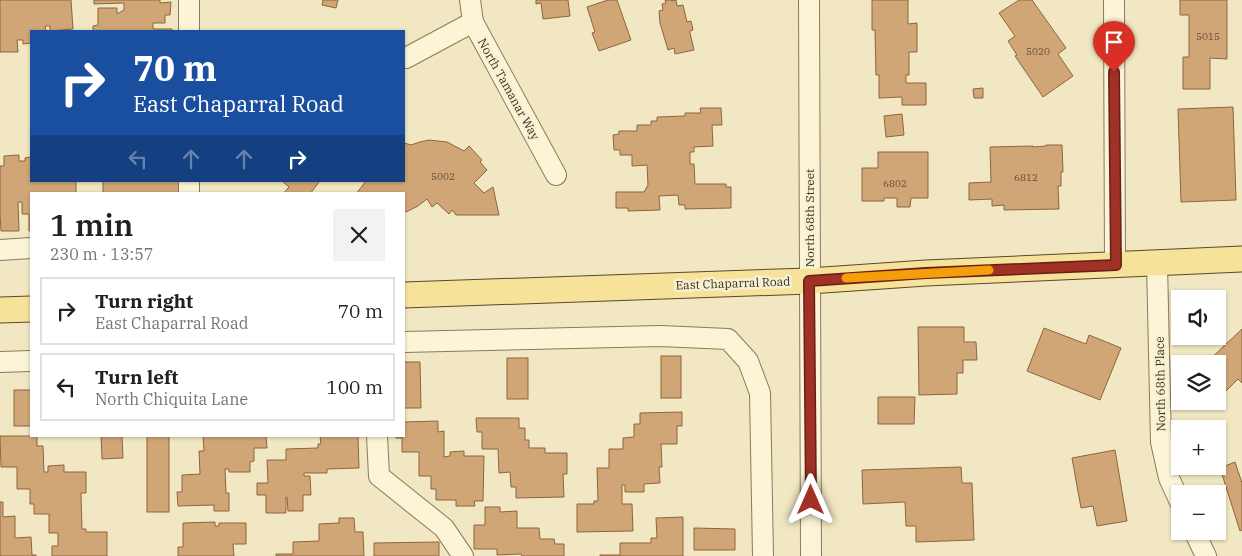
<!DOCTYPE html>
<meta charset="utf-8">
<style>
:root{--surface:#fff;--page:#f2f2f2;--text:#202124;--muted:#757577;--line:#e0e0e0}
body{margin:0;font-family:"IBM Plex Serif",serif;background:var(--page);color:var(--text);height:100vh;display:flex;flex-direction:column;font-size:19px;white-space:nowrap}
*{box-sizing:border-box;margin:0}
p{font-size:16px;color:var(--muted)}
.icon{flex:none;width:28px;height:28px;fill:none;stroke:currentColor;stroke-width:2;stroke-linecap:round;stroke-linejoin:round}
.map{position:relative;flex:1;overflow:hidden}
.sheet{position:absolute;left:30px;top:192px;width:375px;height:245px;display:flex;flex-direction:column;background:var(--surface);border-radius:0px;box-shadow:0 1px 4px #0004}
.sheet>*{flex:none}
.guide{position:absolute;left:30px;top:30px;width:375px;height:152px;border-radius:0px;box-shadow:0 1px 4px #0004;background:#1a4fa0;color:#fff;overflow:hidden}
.tools{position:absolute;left:1171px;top:290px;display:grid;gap:10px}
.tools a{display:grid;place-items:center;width:55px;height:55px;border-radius:0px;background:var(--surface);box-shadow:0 1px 4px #0004;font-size:25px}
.pin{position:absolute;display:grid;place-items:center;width:42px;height:42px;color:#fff;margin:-51px -21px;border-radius:50% 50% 50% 0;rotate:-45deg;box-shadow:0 0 5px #0007}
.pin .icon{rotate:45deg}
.me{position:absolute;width:55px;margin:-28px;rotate:0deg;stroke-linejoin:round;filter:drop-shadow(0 0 4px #0008)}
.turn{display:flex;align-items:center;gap:18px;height:105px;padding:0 20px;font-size:22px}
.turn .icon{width:65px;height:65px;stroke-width:2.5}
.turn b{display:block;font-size:35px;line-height:42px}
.lanes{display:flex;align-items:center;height:48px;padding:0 20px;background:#0003;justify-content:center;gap:25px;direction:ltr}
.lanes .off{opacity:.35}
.round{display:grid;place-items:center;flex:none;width:52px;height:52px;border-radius:0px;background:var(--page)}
.head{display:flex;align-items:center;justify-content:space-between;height:85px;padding:0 20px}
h1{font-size:30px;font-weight:600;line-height:38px}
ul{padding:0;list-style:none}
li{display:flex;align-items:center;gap:15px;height:68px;margin:0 10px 8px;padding:0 10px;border:2px solid var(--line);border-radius:0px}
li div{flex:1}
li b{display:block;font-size:19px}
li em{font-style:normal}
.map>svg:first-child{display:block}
.building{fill:#d1a677;stroke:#8d653d}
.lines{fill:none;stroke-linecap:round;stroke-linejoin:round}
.minor-casing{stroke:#8c7959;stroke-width:22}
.major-casing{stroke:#5a462d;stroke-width:27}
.minor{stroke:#fbf4d7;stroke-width:20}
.major{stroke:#f6e299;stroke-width:25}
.route-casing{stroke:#672018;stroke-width:12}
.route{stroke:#9f3125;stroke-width:9}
.slow{stroke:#f59e0b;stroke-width:9}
.labels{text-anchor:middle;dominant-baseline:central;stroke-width:5;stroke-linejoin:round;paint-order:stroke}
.number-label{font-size:10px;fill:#604d34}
.street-label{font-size:12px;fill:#3b2f1e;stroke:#f7f1d3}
</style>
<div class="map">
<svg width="1242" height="556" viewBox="0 0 1242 556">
<rect width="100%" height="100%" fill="#f1e8c3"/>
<g class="building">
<path d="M0,0H71L73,29L50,31V26H45L46,31H31V43L23,44V40H17L18,52H0Z"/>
<path d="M94,0H160V3L171,2L170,15H165V23H153V29H172V31H93V26L98,25V8H117V14L124,10V3L94,4Z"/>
<path d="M323,0H338L336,8L322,5Z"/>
<path d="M536,0H568L570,16L543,19L541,3L536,4Z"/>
<path d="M608,0H617L631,40L599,51L592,33L595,32L587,7Z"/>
<path d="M665,0H672V1L676,0L677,6L683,5L687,22L691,21L693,30L690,31V33L694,50L675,54L674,48L668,50L660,23L659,11L663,10L662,4L666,3Z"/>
<path d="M872,0H908V24L917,23V52H909V75H906V83H926V105H902V97L879,98V75H876L875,30H872Z"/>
<path d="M1019,0H1032L1066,48L1058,54L1073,76L1043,97L1015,56L1017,55L1008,41L1015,36L999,13Z"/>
<path d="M1180,0H1227V59L1210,58V89H1183V57H1189V15H1180Z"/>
<path d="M983,88V98H974L973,89Z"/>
<path d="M1233,107L1236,200L1181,202L1178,109Z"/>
<path d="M700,108H721L722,125H712L713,146L694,147V152H690V164H694L695,184H726V187H731V208L685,209V205H679L678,195L659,196L660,210L628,211V208H616V192H644L648,185L647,165L632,166V155H620V150H614L613,135L619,134V131H637V125H651V121H657V117L685,116V113H701Z"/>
<path d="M902,114L904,135L886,137L884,116Z"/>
<path d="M429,140L447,142L464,151L469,146L482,160L480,162L487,170L474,183L484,193L493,187L499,215H456L452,210L449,214L437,203L432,207L427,199L418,206L406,212L404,210V194H356L366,181H404V143L411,145L420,142Z"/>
<path d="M1046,145H1062L1063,172H1061V186H1058L1059,209L1004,210V205L992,206V199L969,200V183L991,182L990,147L1033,146V147L1046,146Z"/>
<path d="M878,152H928V198H911L910,207H897V198H884V201H862V168H878Z"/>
<path d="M19,155V161H25V158L31,157V181H76V194H31V231H29V214H22V202H18L19,231H1L0,214V166H4V156Z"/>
<rect x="103" y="181" width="77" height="13"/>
<path d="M282,181H318L319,182L310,194H283L289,187Z"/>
<path d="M918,327H964V342H976L977,360H963V373H957V394L919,395Z"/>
<path d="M1044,328L1086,344L1089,335L1121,348L1100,400L1027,371Z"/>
<path d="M1242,329V383L1238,379L1223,394L1218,388V364H1205Z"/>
<rect x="661" y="356" width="20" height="42"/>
<rect x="507" y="358" width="21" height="41"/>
<path d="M404,362H420L421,408H404Z"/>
<rect x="14" y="390" width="17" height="36"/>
<path d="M878,397H915L914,424H878Z"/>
<path d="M682,412V426H677V444H661L662,467H659L660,483L644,484V492H625V485H622V504H632L633,531L577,532V504H594V501H598L597,468H609V449H623V438L634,437V424H640V413Z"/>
<path d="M476,418H519V428H525V440H529V448H545V453H567V474H563L564,497L516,498V487H511L510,472L499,473L498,449H482V432H477Z"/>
<path d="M438,421V432L444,431V457L450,456V452L464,451V456H484L483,501H474L475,506H456V500H436V489H431V476H419V452H402V438H396V436H404V422Z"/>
<path d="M0,436H37V446H43L44,472H48V466L64,465V472H86V493H81L82,529H86V532H107V556H52V546H58V533H49V514H34V504H30V489H17V467H1Z"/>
<path d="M101,436H122L123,458L102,459Z"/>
<rect x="147" y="436" width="22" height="76"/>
<path d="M203,436H266L267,448H254V461L250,462V472H229V469H225L226,493H229V511H214V505L178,506L177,492H182V475L200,474L199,451H204Z"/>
<path d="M320,436H358L359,468L327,469V473H304V476H310L311,495H303V511H288L287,497H286V513H266V495H257V483H268L267,460H286V449L318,448V444H321Z"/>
<path d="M1115,450L1127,521L1097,526L1093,506L1081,508L1072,458Z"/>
<path d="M1235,462L1242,483V530L1240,531L1220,468Z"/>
<path d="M961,467L962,483H972L974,540L916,542V526H906L905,502L863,504L862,470Z"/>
<path d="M0,502H3V517L15,516V538L31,537L32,555H36V556H0Z"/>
<path d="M485,507H500V512L517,511V528H539L540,539H554L555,544H564V556H522L521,554L497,555V549H474V525H485Z"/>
<path d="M683,517V556H600V555H620V543H651V538H657L656,518Z"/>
<path d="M339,518H354L355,532H363L364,556H276V554H293V542L319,541V524L339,523Z"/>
<path d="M215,522V526H219V523H246V544H233L234,556H178V547H183V523Z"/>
<path d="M694,528L735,529V550H694Z"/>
<path d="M439,542V556H374V543Z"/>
</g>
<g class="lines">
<defs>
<g id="minor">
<path d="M470,0L473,22L556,175"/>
<path d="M809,0L811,556"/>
<path d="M1114,0L1115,265"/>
<path d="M189,31V0"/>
<path d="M406,58L473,22"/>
<path d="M189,194V181"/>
<path d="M0,250L31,248"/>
<path d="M1157,263L1161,442L1169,478L1180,502"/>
<path d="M404,342L661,336L728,339L748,361L760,393L763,556"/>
<path d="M0,362L31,361"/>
<path d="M377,436L379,476L444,528L463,556"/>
<path d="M1194,531L1206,556"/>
</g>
<g id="major">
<path d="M404,295L809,281L926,273L1242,259"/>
<path d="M0,310L31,309"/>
</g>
</defs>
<use href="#minor" class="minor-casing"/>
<use href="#major" class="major-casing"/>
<use href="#minor" class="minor"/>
<use href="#major" class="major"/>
</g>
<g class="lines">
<defs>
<path id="route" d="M811,500L809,281L926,273L1116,265L1114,72"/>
</defs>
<use href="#route" class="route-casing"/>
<use href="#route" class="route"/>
<path class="slow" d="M846,278L989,270"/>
</g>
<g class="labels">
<g class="number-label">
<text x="1208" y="36">5015</text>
<text x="1038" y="51">5020</text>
<text x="443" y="176">5002</text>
<text x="1026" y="177">6812</text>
<text x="895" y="183">6802</text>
</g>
<g class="street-label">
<text transform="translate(509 89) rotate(61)">North Tamanar Way</text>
<text transform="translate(809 218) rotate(-90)">North 68th Street</text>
<text transform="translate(733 283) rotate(-2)">East Chaparral Road</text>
<text transform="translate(1160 384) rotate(-91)">North 68th Place</text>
</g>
</g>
</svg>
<div class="tools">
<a><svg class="icon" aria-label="sound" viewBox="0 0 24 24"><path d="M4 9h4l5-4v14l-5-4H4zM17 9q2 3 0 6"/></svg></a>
<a><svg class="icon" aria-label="layers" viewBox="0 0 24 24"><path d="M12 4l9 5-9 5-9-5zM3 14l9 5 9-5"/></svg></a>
<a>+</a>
<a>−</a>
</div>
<div class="pin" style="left:1114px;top:72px;background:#d93025"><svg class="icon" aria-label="arrive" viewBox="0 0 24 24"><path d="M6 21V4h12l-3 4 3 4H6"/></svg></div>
<svg class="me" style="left:811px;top:500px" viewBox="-20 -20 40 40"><path d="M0-17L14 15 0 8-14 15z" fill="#9f3125" stroke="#fff" stroke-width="4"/></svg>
<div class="guide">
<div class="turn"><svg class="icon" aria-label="right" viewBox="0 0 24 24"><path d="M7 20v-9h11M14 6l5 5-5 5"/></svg><div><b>70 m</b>East Chaparral Road</div></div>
<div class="lanes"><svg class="icon off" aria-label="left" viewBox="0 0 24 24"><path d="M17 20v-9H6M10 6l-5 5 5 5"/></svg><svg class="icon off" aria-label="ahead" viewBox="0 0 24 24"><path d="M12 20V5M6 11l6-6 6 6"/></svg><svg class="icon off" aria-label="ahead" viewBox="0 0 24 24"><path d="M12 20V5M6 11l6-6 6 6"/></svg><svg class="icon" aria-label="right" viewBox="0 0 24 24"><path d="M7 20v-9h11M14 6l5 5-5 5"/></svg></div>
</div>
<section class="sheet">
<div class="head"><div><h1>1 min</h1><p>230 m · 13:57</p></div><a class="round"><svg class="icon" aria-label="close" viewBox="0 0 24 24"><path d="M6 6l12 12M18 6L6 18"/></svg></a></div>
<ul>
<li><svg class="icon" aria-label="right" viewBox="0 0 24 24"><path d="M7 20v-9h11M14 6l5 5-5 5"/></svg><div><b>Turn right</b><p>East Chaparral Road</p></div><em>70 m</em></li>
<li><svg class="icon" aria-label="left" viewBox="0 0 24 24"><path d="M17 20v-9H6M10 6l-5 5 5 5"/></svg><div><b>Turn left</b><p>North Chiquita Lane</p></div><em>100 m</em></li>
</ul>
</section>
</div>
